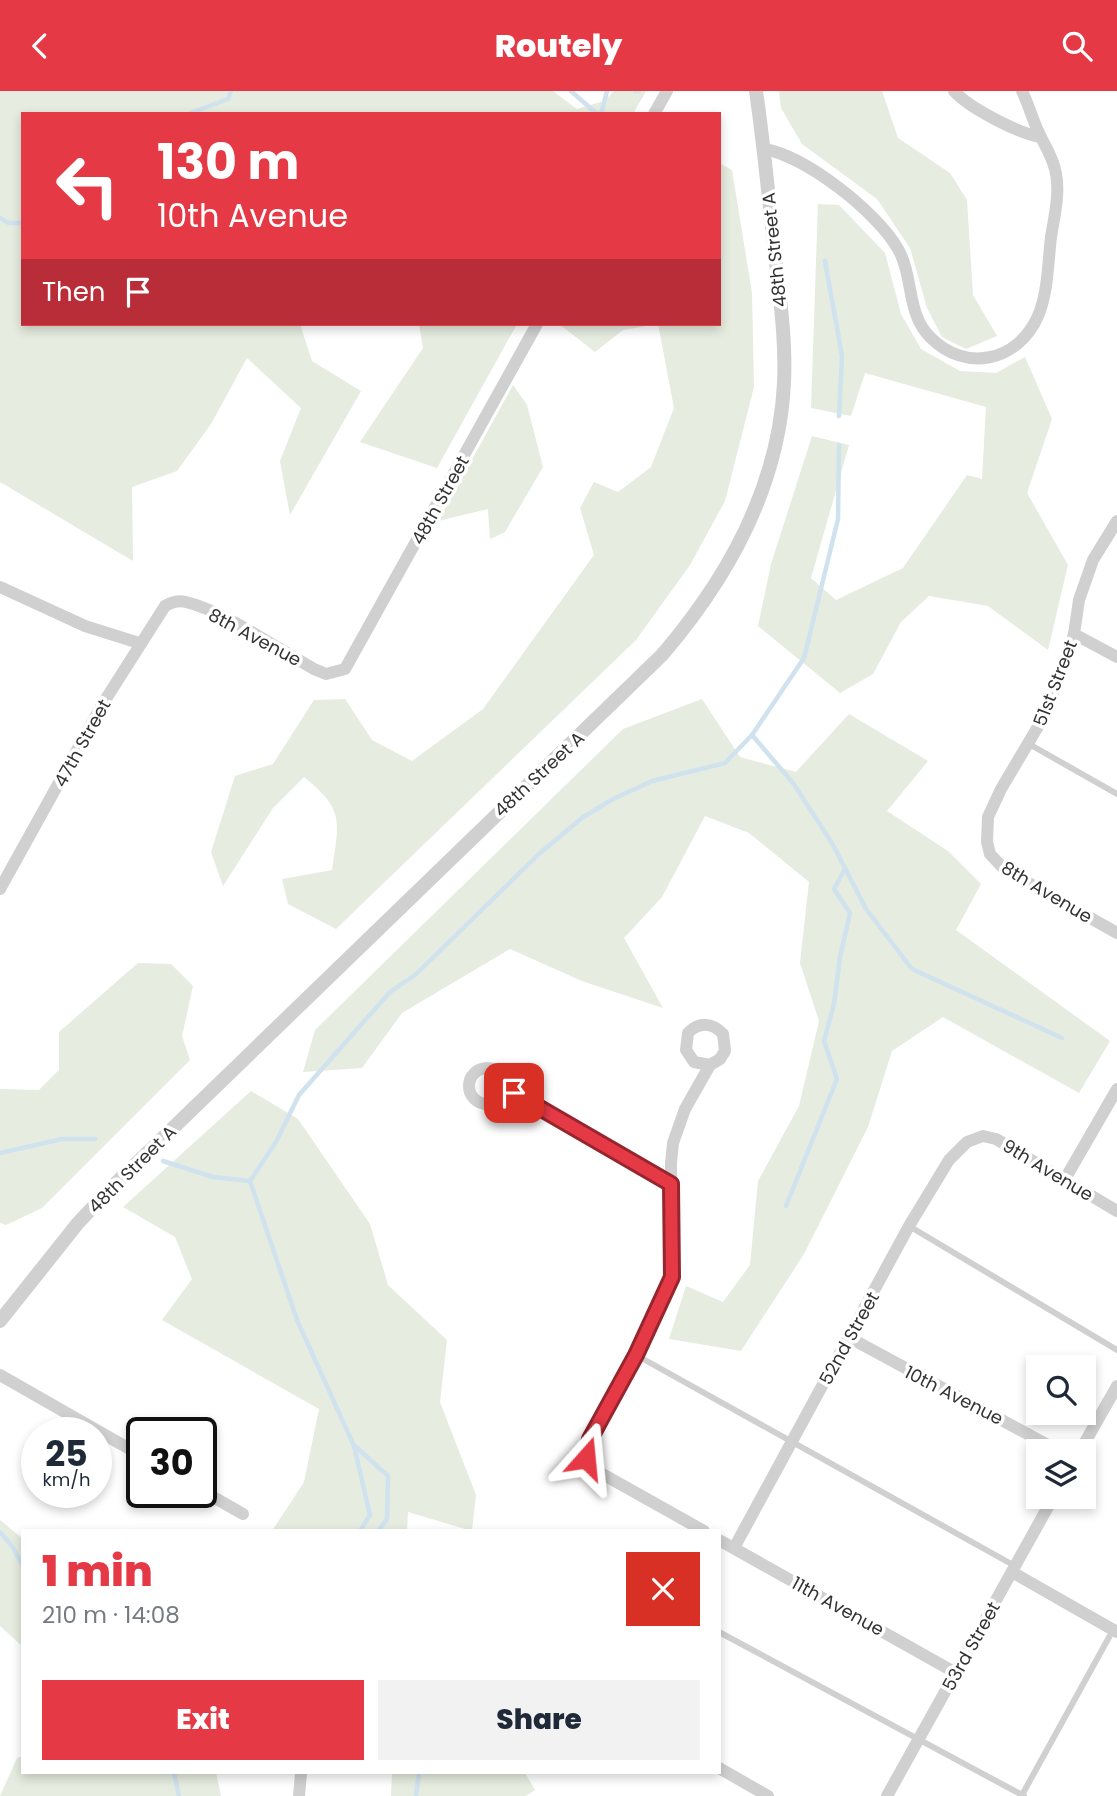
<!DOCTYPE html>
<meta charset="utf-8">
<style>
:root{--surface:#fff;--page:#f2f2f3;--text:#1f2937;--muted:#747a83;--accent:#e63946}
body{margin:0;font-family:Poppins,sans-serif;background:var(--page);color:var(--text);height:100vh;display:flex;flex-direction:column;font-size:26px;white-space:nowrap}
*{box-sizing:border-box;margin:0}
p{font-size:23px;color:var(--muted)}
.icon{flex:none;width:38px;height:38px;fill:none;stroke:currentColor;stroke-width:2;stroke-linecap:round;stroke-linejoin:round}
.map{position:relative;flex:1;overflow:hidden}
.drawer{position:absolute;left:21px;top:1438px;width:700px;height:245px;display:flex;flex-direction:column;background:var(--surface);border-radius:0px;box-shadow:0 4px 10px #0003}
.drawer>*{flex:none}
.hud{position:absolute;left:21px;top:21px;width:700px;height:214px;border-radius:0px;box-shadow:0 4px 10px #0003;background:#e63946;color:#fff;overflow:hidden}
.fabs{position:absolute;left:1026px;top:1264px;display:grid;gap:14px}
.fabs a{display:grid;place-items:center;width:70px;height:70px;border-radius:0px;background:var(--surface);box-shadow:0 4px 10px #0003;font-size:35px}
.speed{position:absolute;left:21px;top:1326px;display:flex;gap:14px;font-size:35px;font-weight:700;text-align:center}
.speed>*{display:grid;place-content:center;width:91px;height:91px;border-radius:50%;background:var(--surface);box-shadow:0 4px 10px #0003;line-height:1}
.speed small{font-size:18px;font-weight:400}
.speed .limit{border:4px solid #111;border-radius:10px;background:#fff;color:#111}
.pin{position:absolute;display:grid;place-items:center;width:60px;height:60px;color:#fff;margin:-30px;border-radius:14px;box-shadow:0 4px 10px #0006}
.me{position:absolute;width:77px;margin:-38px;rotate:18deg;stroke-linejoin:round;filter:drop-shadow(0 0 5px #0008)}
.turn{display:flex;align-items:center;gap:24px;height:147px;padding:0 21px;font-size:32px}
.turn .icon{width:91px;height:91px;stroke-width:2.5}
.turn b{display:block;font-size:49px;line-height:60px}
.then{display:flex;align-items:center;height:66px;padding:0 21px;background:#0003;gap:14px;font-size:26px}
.round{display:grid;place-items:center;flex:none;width:74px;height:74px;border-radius:0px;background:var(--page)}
.head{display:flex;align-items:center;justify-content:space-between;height:119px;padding:0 21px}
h1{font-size:42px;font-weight:800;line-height:52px;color:var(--accent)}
.primary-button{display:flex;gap:14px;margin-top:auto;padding:14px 21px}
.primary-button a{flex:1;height:80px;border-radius:0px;background:var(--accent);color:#fff;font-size:28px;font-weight:800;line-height:80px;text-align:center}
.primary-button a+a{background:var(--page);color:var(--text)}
header{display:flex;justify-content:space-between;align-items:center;height:91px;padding:0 21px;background:var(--accent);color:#fff;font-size:32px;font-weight:800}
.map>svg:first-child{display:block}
.green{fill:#e6ecdf}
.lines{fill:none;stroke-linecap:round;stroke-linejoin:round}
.stream{stroke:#cfe2ee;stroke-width:4.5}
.service{stroke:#d0d0d0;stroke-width:6}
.minor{stroke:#d0d0d0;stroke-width:12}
.tertiary{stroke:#d0d0d0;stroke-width:14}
.route-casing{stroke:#96252e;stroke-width:18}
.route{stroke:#e63946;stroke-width:12}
.labels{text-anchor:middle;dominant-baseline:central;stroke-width:7;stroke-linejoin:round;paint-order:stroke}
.street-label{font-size:18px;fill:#333;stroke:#fff}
</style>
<header><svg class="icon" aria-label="back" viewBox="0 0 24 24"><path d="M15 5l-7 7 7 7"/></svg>Routely<svg class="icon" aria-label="search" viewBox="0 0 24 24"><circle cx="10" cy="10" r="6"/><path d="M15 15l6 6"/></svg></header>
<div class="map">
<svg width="1117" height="1705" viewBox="0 0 1117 1705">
<rect width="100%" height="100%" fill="#fff"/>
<g class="green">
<path d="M0,0H553L577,18L604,10L614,0H646L633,23H23V233H300L312,270L361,300L290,424L280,370L301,317L247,267L211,333L177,380L132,396L133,470L0,391Z"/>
<path d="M779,0H882L898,47L950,82L967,109L973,204L997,245L966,258L942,246L927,217L910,157L877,108L802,53L781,17Z"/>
<path d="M719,72L732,79L752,202L754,296L725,410L690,474L636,549L336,838L288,813L282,788L332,779C339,730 345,719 304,686L273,717L223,795L211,761L235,685L273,673L314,609L345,608L372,649L412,670L483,618L594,464L580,417L594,391L618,401L651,376L674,317L658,233L623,239L595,261L559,233H719Z"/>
<path d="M818,113L839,114L885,162L901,223L921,258L960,280L996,282L1025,266L1052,328L1027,402L1068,474L1048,559L988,515L929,505L901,531L873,583L840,602L758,535L771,473L812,345L849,354L811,487L836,509L903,477L967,384L982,388L986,316L865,282L851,325L811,317Z"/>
<path d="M419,233H517L437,377L360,351L423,257Z"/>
<path d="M513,294L527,314L543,376L505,441L490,448L488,418L438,430Z"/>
<path d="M702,608L740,666L796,681L849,623L928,670L887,720L948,760L981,793L956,839L1110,950L1079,1002L943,926L892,960L868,1036L804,1163L741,1260L669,1248L686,1195L723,1211L750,1174L758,1090L799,1015L819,930L800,872L809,791L749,742L705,725L662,806L624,847L663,917L582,890L510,858L402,922L362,977L303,981L315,939L623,638Z"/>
<path d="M138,872L171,873L193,895L182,945L190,969L42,1117L6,1134L0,1132V998L39,999L59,979V941Z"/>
<path d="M251,1000L298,1028L370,1133L388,1194L447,1249L440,1311L476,1404L472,1440L408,1421L407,1440H272L304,1391L319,1318L162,1229L192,1188L175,1146L123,1116Z"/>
<path d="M0,1429L23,1448V1556L0,1535Z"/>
<path d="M23,1665V1682H216L221,1705H0L17,1667Z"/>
<path d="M392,1682H525L535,1699L526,1705H391Z"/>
</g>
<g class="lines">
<g class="stream">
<path d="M571,0L597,23"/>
<path d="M635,0H639"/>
<path d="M188,23L228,8L231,0"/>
<path d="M601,23L607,0"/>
<path d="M0,127L9,132H23"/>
<path d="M825,170L842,265L839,325"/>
<path d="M752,644L793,692L832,752L866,818L912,878L1062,947"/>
<path d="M0,1062L62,1048H95"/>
<path d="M163,1070L213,1086L250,1090"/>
<path d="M786,1115L837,988L824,950L834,913L840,866L850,822L834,798L845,778"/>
<path d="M356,1356L388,1385L387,1428L378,1440"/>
<path d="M360,1440L370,1424L354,1355L297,1229L250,1090L276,1051L299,1004L390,901L415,884L540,762L582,727L611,709L652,690L725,672L752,644L804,567L838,428L839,354"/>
<path d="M0,1441L12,1455L23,1475"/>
<path d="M174,1682L179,1705"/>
<path d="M416,1705L419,1682"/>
</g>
<g class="service">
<path d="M1029,653L1117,703"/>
<path d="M909,1135L1117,1259"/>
<path d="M636,1264L1015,1475"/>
<path d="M719,1541L1024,1705"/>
<path d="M1022,1704L1113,1539"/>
</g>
<g class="minor">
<path d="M954,0C969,17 1018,42 1040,46"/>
<path d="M654,23L667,0"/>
<path d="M764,58C806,65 877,121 898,158C914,186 906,222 930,246C965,282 1018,271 1038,225C1048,202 1048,171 1051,146C1054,127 1060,103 1056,83C1054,68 1046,57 1040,44C1033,31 1029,14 1022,0"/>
<path d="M1117,430L1093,469L1079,509L1074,543L1046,622L1001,698L988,726L987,751L990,763L1004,778L1117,842"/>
<path d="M0,496L85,535L139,552"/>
<path d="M1074,543L1117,566"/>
<path d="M0,798L102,614L165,515C172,511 178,509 186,511C224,520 278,558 314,578L326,583L345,578L537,233"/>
<circle cx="487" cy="995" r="18"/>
<path d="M505,998L671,1092"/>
<path d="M1065,1088L1117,998"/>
<path d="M850,1247L1059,1360"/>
<path d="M0,1284L142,1365"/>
<path d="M1080,1360L1117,1295"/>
<path d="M201,1399L243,1423"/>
<path d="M704,1440L597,1380L586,1367L590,1348L636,1264L672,1186L671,1072L673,1052L685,1018L710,974L720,968L725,960L723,943C712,931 699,931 688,942L686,959L694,971L710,974"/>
<path d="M719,1449L956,1582"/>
<path d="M734,1457L909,1135L949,1069L967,1051L983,1045L996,1048L1117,1120"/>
<path d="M1012,1481L1117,1541"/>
<path d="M719,1677L768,1705"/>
<path d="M299,1705L301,1682"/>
<path d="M887,1705L1054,1405"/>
</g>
<path class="tertiary" d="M0,1230L78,1132L115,1093L662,564C728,487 779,396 784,292C786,250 780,207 775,164C769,109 764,55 756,0"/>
</g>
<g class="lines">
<defs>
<path id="route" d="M514,1002L671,1093L672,1186L636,1264L590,1348L586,1367"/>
</defs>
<use href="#route" class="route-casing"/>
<use href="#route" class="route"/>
</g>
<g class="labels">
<g class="street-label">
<text transform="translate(774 159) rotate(-96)">48th Street A</text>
<text transform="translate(440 409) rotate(-61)">48th Street</text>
<text transform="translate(255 546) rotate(28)">8th Avenue</text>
<text transform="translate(1055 592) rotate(-69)">51st Street</text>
<text transform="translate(82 652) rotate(-61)">47th Street</text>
<text transform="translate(539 683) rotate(-43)">48th Street A</text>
<text transform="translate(1047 801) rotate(31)">8th Avenue</text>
<text transform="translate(132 1078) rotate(-45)">48th Street A</text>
<text transform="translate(1048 1079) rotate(31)">9th Avenue</text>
<text transform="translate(849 1247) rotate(-61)">52nd Street</text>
<text transform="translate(954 1304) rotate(27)">10th Avenue</text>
<text transform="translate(838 1515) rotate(29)">11th Avenue</text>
<text transform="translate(971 1555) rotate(-61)">53rd Street</text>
</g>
</g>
</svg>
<div class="fabs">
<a><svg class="icon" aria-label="search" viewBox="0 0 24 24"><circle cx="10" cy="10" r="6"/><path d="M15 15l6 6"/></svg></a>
<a><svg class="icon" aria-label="layers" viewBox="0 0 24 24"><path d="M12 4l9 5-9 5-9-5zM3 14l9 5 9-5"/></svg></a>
</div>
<div class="speed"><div>25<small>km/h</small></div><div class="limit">30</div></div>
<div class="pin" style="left:514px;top:1002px;background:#d93025"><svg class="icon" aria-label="arrive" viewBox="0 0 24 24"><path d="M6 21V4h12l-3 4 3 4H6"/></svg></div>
<svg class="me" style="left:586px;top:1367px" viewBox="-20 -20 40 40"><path d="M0-17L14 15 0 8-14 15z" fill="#e63946" stroke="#fff" stroke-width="4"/></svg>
<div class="hud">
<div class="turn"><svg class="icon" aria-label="left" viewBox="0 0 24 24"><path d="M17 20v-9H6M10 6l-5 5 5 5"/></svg><div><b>130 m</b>10th Avenue</div></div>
<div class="then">Then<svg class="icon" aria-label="arrive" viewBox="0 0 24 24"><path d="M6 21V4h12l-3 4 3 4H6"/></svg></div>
</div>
<section class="drawer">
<div class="head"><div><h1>1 min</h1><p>210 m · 14:08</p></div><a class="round" style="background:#d93025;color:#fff"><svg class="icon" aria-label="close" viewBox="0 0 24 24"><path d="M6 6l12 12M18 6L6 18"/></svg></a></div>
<div class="primary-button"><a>Exit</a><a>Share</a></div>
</section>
</div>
